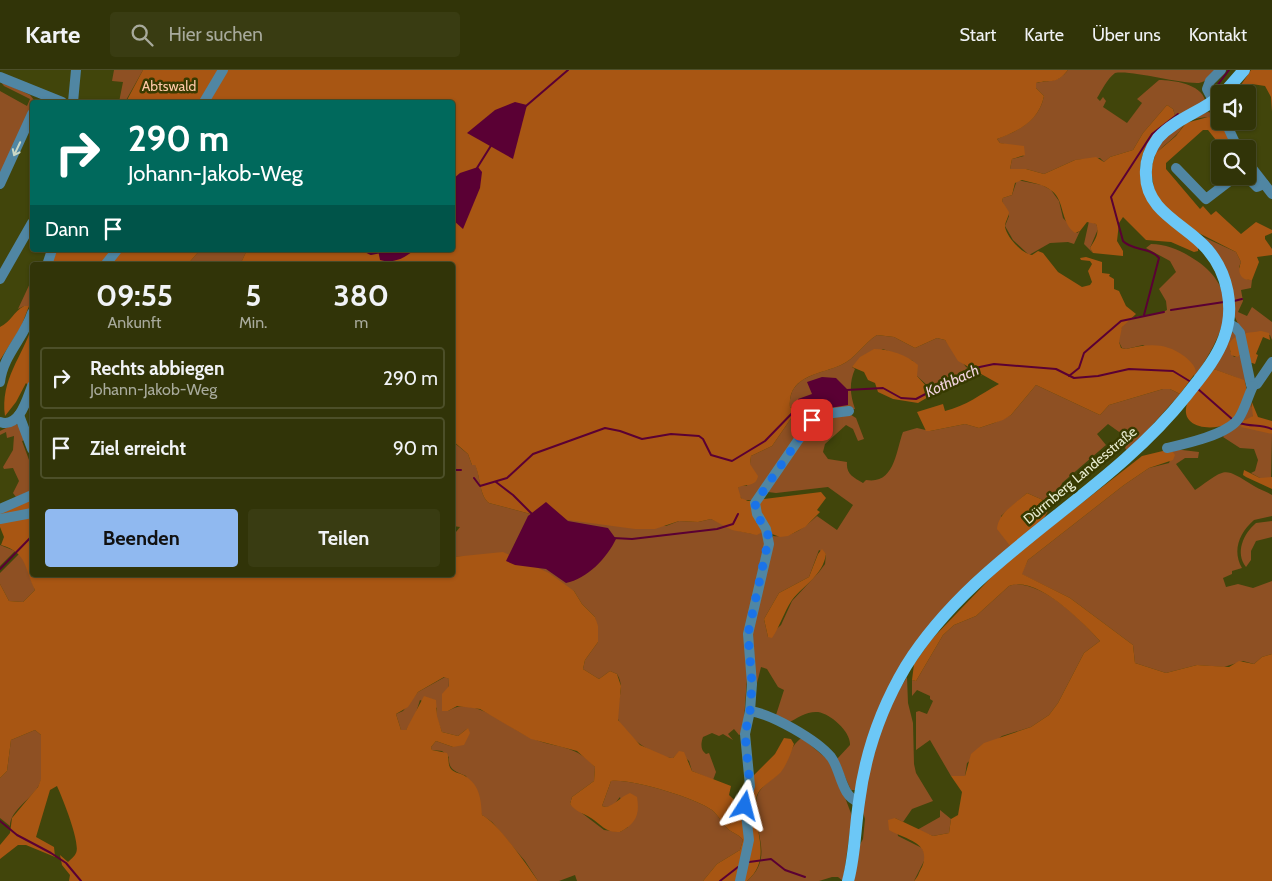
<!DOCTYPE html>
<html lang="de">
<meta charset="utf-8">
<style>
:root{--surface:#313408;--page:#393c12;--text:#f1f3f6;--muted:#a8aa9c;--line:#4c4f29;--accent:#90b9f0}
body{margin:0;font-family:Cabin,sans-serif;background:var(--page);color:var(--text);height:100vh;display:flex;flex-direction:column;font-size:19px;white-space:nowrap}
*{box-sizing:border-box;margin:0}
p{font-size:16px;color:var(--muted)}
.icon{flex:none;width:28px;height:28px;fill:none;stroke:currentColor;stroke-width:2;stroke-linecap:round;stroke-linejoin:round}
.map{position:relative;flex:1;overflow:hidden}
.details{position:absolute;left:30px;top:192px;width:425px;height:315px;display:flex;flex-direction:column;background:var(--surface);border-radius:5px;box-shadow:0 1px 4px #0004,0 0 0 1px var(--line)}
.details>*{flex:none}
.hud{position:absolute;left:30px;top:30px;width:425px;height:152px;border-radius:5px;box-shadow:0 1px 4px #0004,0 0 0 1px var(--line);background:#00695c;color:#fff;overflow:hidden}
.controls{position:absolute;left:1211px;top:15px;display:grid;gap:10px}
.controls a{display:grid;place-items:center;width:45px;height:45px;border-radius:5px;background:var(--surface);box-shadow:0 1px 4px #0004,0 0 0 1px var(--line);font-size:25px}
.pin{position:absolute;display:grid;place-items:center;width:42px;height:42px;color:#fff;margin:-21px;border-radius:10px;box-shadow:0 2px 8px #0006}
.me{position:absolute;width:55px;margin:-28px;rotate:9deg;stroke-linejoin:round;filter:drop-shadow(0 0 4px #0008)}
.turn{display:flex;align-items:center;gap:18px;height:105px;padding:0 15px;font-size:22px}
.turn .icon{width:65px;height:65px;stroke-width:2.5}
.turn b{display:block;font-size:35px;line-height:42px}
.then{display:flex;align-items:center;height:48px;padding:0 15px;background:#0003;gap:10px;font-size:19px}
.eta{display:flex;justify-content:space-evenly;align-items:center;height:85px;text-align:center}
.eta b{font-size:30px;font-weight:700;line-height:35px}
.cta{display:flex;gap:10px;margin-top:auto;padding:10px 15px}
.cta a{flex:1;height:58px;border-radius:5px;background:var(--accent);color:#111;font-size:20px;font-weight:700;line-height:58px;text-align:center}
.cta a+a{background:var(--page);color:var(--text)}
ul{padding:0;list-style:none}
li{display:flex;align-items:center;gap:15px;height:62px;margin:0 10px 8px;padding:0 5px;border:2px solid var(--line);border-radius:5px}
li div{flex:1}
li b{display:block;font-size:19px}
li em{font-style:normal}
header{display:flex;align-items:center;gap:30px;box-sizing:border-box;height:70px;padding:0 25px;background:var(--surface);border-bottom:1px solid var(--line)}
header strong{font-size:24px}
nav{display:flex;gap:28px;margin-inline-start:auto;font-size:18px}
.search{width:350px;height:45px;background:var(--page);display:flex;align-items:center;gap:12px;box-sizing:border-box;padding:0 18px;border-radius:5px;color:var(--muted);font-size:19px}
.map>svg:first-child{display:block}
.green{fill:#8e5023;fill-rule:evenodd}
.forest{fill:#a85613}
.water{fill:#5a0034}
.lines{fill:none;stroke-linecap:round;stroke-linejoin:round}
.stream{stroke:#5a0034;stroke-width:2}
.minor{stroke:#5086a3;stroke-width:10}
.major{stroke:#6cc7f6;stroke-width:12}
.oneway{stroke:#cad8c6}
.route{stroke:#1a73e8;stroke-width:9;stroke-dasharray:0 16.2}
.labels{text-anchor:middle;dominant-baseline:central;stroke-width:5;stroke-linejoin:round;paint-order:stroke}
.park-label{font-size:14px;fill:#fec8a6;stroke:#373a00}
.street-label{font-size:14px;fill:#e8eccf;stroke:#373a00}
.water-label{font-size:15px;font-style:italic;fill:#f1d2dd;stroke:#373a00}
</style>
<header>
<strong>Karte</strong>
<div class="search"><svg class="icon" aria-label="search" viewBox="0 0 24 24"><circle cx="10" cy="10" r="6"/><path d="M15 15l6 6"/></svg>Hier suchen</div>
<nav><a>Start</a><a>Karte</a><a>Über uns</a><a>Kontakt</a></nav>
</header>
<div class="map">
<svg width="1272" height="811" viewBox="0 0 1272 811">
<rect width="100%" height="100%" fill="#41450b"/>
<g class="green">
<path d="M114,0H143L125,32H119L123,12L112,11Z"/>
<path d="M1068,0H1218C1212,5 1206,12 1199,13C1179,14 1133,0 1115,3C1107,9 1102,20 1097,28L1100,31L1103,27L1106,31L1103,37L1127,53L1142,33L1137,29L1159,10C1173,10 1201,14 1205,30L1176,49L1173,39L1167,35L1143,63L1133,80L1110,87L1104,92L1100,88L1075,90L1044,104L1026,99H1010L1012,89L1024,86L1009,75L1000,73L997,69C1018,61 1039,51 1044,26L1036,18V13C1050,10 1058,13 1068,0Z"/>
<path d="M0,11L30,25L34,30L27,50L0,105V21L27,36L30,29L4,16Z"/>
<path d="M1208,42L1213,43L1220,50C1212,45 1194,47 1186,53C1182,56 1180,62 1176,65C1167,74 1158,79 1152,90C1160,64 1182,55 1205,43Z"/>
<path d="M1017,110L1042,115L1051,120L1059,131L1063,148L1077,163L1080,161L1074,174L1068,172L1050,173L1029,185L1013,170L1005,156L1009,146L1002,131L1003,128L1012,125Z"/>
<path d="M1089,151L1096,154L1098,159L1090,178L1093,183L1084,174Z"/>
<path d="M1199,165L1236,182L1241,192L1239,197L1248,210H1252L1251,218L1241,220L1243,231L1238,242L1247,246L1252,237L1272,252V270L1270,265L1242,263Z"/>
<path d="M1151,174C1168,174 1184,182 1197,191C1245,224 1221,268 1195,306L1143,275L1126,279L1122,278L1119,272C1120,237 1147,251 1167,240L1166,231L1159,219L1176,202L1170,191L1146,178Z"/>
<path d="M200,180H247L240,195H187Z"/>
<path d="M32,209V225L29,236H24L18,239Z"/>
<path d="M1231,261L1238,266L1230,281L1234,287L1241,285L1246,313C1236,306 1225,304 1214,299Z"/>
<path d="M877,265L894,267L915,278L937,268L945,270L966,297L982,306L948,307L929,317L917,306L913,291L883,279L852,297L855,299C849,313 850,324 855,339C833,340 809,351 790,337C787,305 822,304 841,295C855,289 864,273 877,265Z"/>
<path d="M1036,315L1100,345L1109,335L1163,319H1170L1180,324L1128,382L1125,378L1129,369L1108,354L1097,364L1106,375L1062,413L1058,432L1052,434L1027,423L1001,446L1011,477L921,568L855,720H851L837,689L850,675C851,662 831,644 818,642C807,641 797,648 788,653L776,645L784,620L778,617L767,599L761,597L753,629L750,578L754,547L773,466C792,468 804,458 817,446L837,460L853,435L828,417L776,423L768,422L815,350L848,343L856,348L864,369L858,371L853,359L846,355L825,374L823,382L828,389L847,392C846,404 853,407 863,413L866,410C895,415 896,380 903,362L917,358L930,361L965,354L979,358L994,353L1011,345ZM819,480L826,484L825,494L819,502L792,531L781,555L768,567L764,549L779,523L809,507Z"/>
<path d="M1249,329L1254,343L1252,348L1246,350L1272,364L1271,408H1260L1251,403L1255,401L1258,390L1254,379L1240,378L1223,367Z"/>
<path d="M792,347L799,348L805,354L755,430H743L738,424V418L741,415L747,416L751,386L772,376Z"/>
<path d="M16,353L27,369L22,371L32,398V421L16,427L13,423L19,411L13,398L4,399L3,397L13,380L14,366L7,368L6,362L0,365V361Z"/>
<path d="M452,371L468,384L472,395L475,394C481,408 479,425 489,433L538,446L666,456L679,451L698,452L711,449L739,461L753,464L764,461L766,468L753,527L743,663L739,665L734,659L728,664L733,670L723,664L719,666L712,663L703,667C701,673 700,680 706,684L709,683L716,702L713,710L692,701L689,691L679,682L673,688C657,689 623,665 618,649C614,634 627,620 617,604L610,601L599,609L583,599L585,590L598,572L595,547L582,534L574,521L475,486L453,487V463L456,462L460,457L453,456L452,394L455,392Z"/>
<path d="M1174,379L1199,382L1198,388H1185L1176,394L1195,420C1227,398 1222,396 1254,416C1260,420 1266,421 1272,425V446L1254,450C1239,463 1232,481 1242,498L1232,501V504L1223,508L1226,517L1238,514L1253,518L1272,511V584L1262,587L1254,594L1243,591L1224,597L1197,595L1166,603L1135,593L1133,575L1070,528L1021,504L1028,490L1124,415L1149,398L1169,393Z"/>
<path d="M1272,451V467L1256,471L1251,481V490L1246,497C1235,483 1243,464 1256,453Z"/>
<path d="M0,475L15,481L0,496Z"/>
<path d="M19,484L23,487L35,520L23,532L9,531L0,514V503Z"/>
<path d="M1015,514C1047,515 1080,549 1100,571L1084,583L1058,633L1049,645L1031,657L1002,666L967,693L965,706H951L930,670L916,680V642L919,641L927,644L933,631L930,629V626L917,620L912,626V610L916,611L943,565L954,555L976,546L1009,516Z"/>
<path d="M445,607L449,609L448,641C455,637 461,635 470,637C490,640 510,658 529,667C554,679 575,673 595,697L594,711L572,727L570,734L604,760L620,762L628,757L620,727L613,736L606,737L602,736L611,711C630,708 696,728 712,740C718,745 722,753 727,758C732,763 739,764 743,770L740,780L717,794L703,811H577L575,805L559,811H538L525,791L492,752L482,745L466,706C455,701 448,700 449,687L442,681L432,680L431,677L436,671L453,677L468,658L458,666L442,662L436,646L437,638L420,630L414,649L406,660H401L396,644L403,641L418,622Z"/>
<path d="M907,607L908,633L913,653L914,694L916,703L933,731L912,739L903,752L895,748L898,766L922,778L926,787L914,811H851L858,778L863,769L865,749L862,739V728L886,642Z"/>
<path d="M35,660L41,665C42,681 46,701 39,715C32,729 10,740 10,756L0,748V708L7,701L11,670Z"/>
<path d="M800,669H803L832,693L852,746L843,811L838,807H832L819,811H747C778,785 748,756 757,727C760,714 776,709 782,699C788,689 791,676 800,669Z"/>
<path d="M940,740L951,749L949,763L933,766L917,760L940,747Z"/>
</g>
<g class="forest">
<path d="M143,0H1068C1056,15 1052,9 1036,13V18L1044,26C1039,51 1019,61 997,69L1000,73L1024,76L1025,85L1012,89L1010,99H1026L1044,104L1075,90L1096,87L1104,92L1110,87L1133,80L1143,63L1167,35L1173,39L1176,49C1154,66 1141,73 1140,103L1198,177V181L1194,182L1171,172L1146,170L1123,147L1119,153L1117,171L1123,181V186L1093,183L1090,178C1095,170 1100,163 1096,154L1087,152L1080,161L1075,163C1060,152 1065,131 1052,121C1044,114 1032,113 1022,110L1015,113L1012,125L1003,128L1002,131L1009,142C1009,147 1005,151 1005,157C1007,167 1021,183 1032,185L1038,181L1043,183L1058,202L1082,217L1090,215L1092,212L1088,201L1092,194L1090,191L1081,190L1080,188L1086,187L1102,192V203L1110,204L1109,206L1114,209V219L1119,221L1126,236L1136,244L1122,257L1119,272L1121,278L1126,279C1148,274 1165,272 1184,286C1189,290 1195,295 1196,302L1180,324L1170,319H1163L1109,335L1100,345L1036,315L1011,345L1003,350L979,358L965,354L930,361H926L917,342L943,334L945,341C966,336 981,324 999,314L958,291L945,270L937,268L915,278L894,267L877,265C864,273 855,289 841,295C822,304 787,305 790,337L798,343L792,347L772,376L751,386L750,394L758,406C756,418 744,413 738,418L741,428L748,431L821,422L826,428L817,440L820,442L805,457L788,466L780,467L764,461L757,465L732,460L711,449L698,452L679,451L655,459H635L538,446L489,433C479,425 481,408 475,395H472L468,384L453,371L452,195H240L247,180H452V32H126Z"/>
<path d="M1251,0H1272V42L1271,27L1265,16L1252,14L1240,24H1235Z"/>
<path d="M1208,47C1224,47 1227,65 1234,79H1223L1208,60H1203L1166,93V99L1200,139L1203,136L1211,145L1216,141L1241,164L1256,152L1272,160V163L1265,166V169L1272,179V185L1257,187L1259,192L1252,210C1240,211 1237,202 1241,192L1236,182L1183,155L1155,126L1151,98L1156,83L1176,66L1186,53Z"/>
<path d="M57,180H200L187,195H51Z"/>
<path d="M24,236H29L21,257L0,290V257C11,252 14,241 24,236Z"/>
<path d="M32,256V319L26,313L16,332L5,346C0,309 23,286 32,256Z"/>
<path d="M1261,261L1269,263L1270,270L1263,267L1256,284L1258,285L1255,294L1249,292L1242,284L1237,287L1231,285L1229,274C1236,262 1249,263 1261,261Z"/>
<path d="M874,279C889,279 907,285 918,295L917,306L926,316C937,318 947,306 960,305L962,310L950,314L918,333L893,329L878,322L875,313L868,310L864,302L852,297L860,287Z"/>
<path d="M1214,299L1244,310C1248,318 1246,324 1243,332C1241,336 1240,344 1238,347C1224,363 1178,362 1187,334Z"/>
<path d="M1251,330L1258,347L1272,351V364L1241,357L1243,351L1253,346Z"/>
<path d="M1171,379L1175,385L1173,390L1149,398L1124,415L1028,490L1022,504L1070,528L1133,575L1135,593L1166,603L1197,595L1229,597L1239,591L1254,594L1262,587L1272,584V811H914C918,807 919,802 922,797C932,772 906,770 889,760L888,750L895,748L933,766L949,763L951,749L958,745L962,722L951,706H965L971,684L984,673L1031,657L1049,645L1058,633L1084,583L1100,571C1082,552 1037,505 1009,516L976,546L954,555L943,565L916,611L912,610L914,594L932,569L1005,493L1142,386Z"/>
<path d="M1244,400L1260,408L1272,407V419L1246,407L1243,405Z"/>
<path d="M1027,423L1052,434L1043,450L1011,477L997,459C998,443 1016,433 1027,423Z"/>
<path d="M32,429V505H452L453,487L503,482L549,503L574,521L582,534L595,547L598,556V572L585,590L583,599L599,609L610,601L617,604L621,616L618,650L640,675L670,688H673L679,681L684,682L692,701L731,716L729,725L741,736L752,707L775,684L784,668L791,669L794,674C791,683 787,694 781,702C773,711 757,717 756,730C752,759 774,787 747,811H703L717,794L740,780L743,770C739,764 732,763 727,758C722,753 718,745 712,740C696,728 630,708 611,711L602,736L606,737C615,735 620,727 630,723L637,727C640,745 636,753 620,762C605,763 602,755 591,748C583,743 576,742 570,734L572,727L594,711L595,697L577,681L531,669L480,639L457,636L448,641H442V624L449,616V609L444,607L418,622L408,637L396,644L401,660H406L424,626L436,630L437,646L442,662L458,666L468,658L470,663L464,675L453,677L436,671L431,677L432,680L447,683C450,688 447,694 451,699C454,703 461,703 465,706C480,715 481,730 482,745C498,753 527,795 538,811H69L70,805L62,795L60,785L68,792C71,789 75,786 76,783C81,773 62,727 57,716L50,720L36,767L54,777L55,787L26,775H18L0,789V775L10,763L12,748L38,717L41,709V665L35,660L11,670L7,701L0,708V514L9,531L23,532L35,520C24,498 28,483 1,475L4,467L0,457V441Z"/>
<path d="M822,479L826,484C823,505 805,514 792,530C784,542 780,556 772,568L768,567L764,549L779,523L809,507L818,484Z"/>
</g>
<g class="water">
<path d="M515,32L527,35L513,89L467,63L495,40Z"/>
<path d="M478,97L482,102L480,118L463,159L453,150V109L460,103Z"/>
<path d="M378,180H414C405,188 393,194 380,190Z"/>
<path d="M822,307L836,308L848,320V335L818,340L814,330L799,334L798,329L812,324L807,312Z"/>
<path d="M546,432L568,451L608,458L616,469C607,488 587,509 566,513L546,499L515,495L506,491L528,446Z"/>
</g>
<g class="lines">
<g class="stream">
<path d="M1213,21L1229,0"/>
<path d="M526,36L568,0"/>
<path d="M477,98L492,74"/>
<path d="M363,180L371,184L381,182"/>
<path d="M351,195L355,193"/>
<path d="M1234,231L1242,229"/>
<path d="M1171,240L1224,232"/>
<path d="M1144,245L1159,188C1150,177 1132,181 1123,171L1111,127L1152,64L1178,44"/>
<path d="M1069,306L1079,298L1084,283L1121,251L1164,242"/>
<path d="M1198,319L1232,349"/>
<path d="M847,320L883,318L901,328L916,329L975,298L994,294L1056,299L1074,308L1098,306L1129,299L1173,301L1191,312"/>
<path d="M1239,353C1251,357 1261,354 1272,359"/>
<path d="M452,400H461"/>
<path d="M474,408L480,416L507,408L533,384L605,358L620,361L642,369L671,364L699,366L703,369L711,385L732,391L765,371L802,333"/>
<path d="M496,412L513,425L532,444"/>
<path d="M613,468L632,469L717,459L733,454L738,444"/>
<path d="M0,499L32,466"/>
<path d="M0,751L17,765L51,783L66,793L81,811"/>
<path d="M749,792L771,789L785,800L805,807"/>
<path d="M720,811L738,797"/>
</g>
<g class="minor">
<path d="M0,7L62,32"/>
<path d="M73,32L76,0"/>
<path d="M204,32L223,0"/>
<path d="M1220,43L1207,19L1210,11L1221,0"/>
<path d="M1225,51L1238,79"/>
<path d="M1248,93L1272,124"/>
<path d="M1176,98L1206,129L1236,106"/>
<path d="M1246,106L1257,117L1264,114"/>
<path d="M0,114L32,44"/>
<path d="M47,195L52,180"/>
<path d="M105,195L117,180"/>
<path d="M0,209L32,153"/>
<path d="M1228,253L1235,257L1240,263L1251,315L1257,314L1272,292"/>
<path d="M0,312C3,285 24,268 32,243"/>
<path d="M19,345L32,379"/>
<path d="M0,352C19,359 27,329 32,316"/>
<path d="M1167,378C1185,374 1228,365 1239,348C1245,339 1248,326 1253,316"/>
<path d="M0,439L32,425"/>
<path d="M0,449L32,443"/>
<path d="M750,641C772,644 817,670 831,687C841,700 841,727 859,732"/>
<path d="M740,811L749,770L745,736L750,716L745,664L750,641L752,614L748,564L769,474L766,459L757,444L755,433L812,350L825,344L849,341"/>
</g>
<g class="major">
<path d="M1223,24L1244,0"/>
<path d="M848,811C855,785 855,758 859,732C865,684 881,638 906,596C976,484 1105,428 1186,326C1200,308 1216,290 1224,268C1235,238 1228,203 1207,179C1187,155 1146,142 1146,105C1145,92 1150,79 1158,68C1175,49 1201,42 1220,26"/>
</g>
</g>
<defs><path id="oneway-shaft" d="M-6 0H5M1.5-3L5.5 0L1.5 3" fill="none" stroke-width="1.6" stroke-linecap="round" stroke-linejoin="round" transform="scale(1.25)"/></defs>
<use class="oneway" href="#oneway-shaft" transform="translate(17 79) rotate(115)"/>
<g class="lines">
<path class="route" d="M745,736L750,716L745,664L750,641L752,614L748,564L769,467L757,444L755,433L812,350"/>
</g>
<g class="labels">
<g class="park-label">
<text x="169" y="16">Abtswald</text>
</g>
<g class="street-label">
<text transform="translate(1080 405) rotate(-40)">Dürrnberg Landesstraße</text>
</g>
<g class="water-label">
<text transform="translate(952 311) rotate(-25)">Kothbach</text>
</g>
</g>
</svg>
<div class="controls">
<a><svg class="icon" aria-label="sound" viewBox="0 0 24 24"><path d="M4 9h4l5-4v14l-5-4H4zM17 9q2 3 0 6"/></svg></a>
<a><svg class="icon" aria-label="search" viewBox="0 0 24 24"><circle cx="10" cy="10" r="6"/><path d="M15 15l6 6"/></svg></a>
</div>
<div class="pin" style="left:812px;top:350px;background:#d93025"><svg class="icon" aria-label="arrive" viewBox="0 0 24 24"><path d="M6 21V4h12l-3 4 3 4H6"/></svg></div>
<svg class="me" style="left:745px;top:736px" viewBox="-20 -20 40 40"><path d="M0-17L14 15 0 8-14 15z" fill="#1a73e8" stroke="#fff" stroke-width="4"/></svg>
<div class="hud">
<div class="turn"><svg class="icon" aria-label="right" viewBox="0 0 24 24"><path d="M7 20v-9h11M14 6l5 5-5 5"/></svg><div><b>290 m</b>Johann-Jakob-Weg</div></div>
<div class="then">Dann<svg class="icon" aria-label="arrive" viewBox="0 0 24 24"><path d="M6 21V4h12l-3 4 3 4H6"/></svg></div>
</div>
<section class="details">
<div class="eta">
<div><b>09:55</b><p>Ankunft</p></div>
<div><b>5</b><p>Min.</p></div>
<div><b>380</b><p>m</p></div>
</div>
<ul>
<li><svg class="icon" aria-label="right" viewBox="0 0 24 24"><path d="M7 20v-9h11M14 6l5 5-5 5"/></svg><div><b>Rechts abbiegen</b><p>Johann-Jakob-Weg</p></div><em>290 m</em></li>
<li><svg class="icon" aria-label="arrive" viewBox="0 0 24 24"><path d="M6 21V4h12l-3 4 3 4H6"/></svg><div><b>Ziel erreicht</b></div><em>90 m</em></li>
</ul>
<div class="cta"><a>Beenden</a><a>Teilen</a></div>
</section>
</div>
